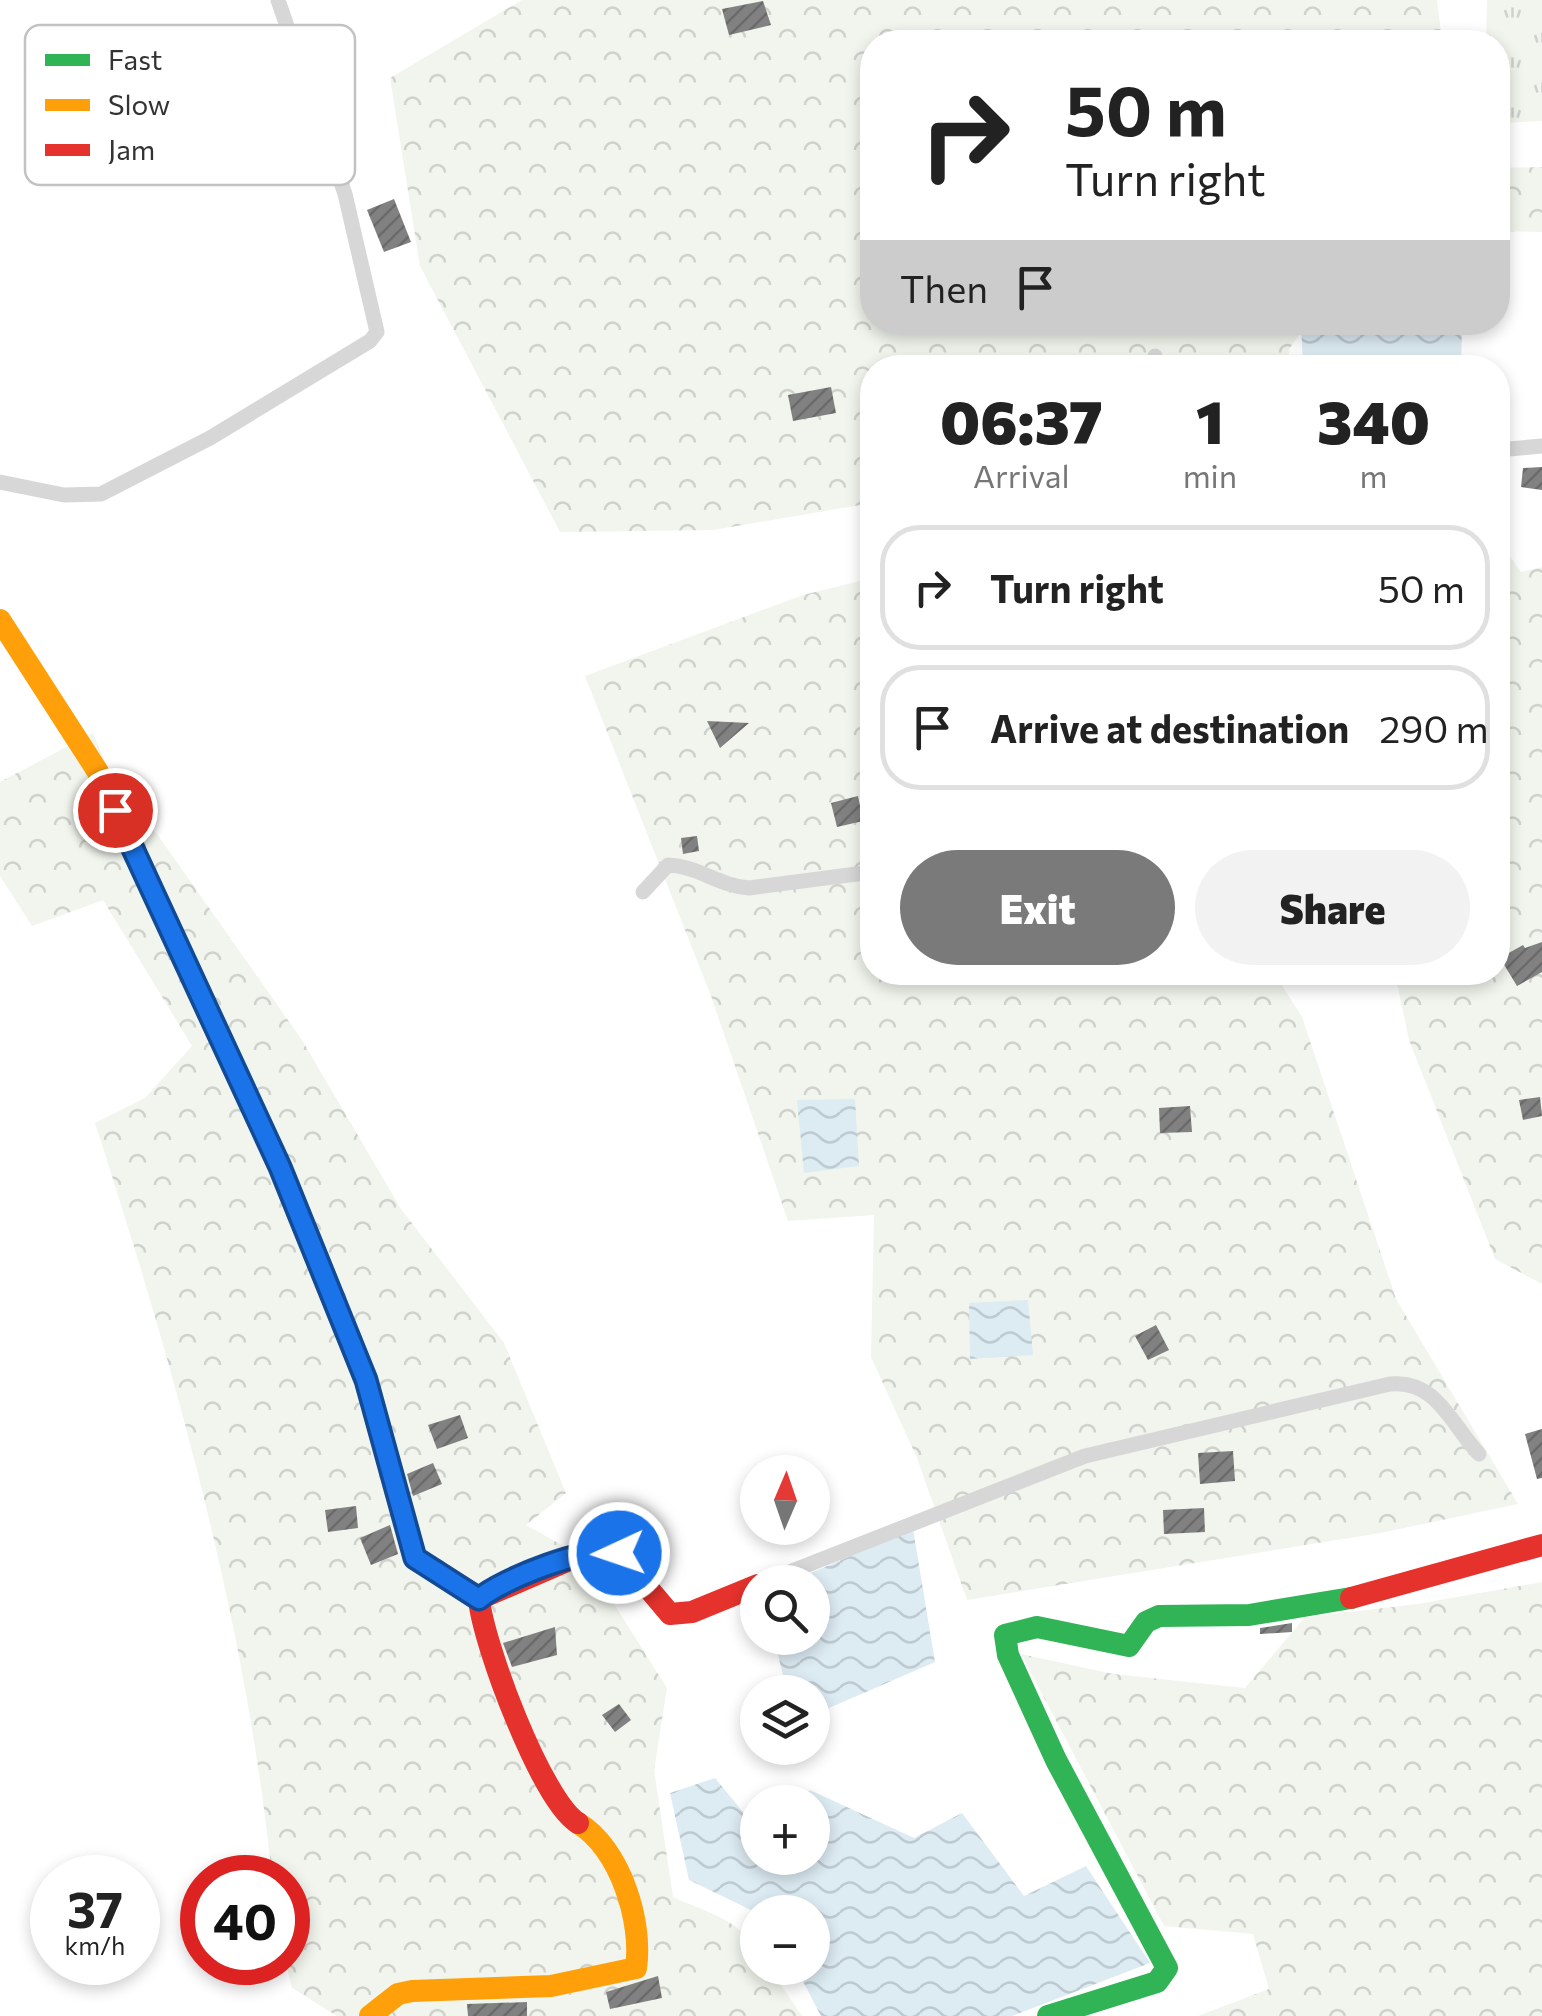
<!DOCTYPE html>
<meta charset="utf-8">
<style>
:root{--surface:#fff;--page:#f2f2f2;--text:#222;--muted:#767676;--line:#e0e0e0;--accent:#7a7a7a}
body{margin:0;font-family:Commissioner,sans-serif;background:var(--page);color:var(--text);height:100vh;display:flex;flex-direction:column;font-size:38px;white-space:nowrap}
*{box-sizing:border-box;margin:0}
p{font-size:32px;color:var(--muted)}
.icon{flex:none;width:55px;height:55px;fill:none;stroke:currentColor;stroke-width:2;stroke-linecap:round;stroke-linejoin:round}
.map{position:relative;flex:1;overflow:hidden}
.side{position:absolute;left:860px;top:355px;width:650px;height:630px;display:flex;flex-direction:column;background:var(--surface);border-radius:40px;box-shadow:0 5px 15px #0003}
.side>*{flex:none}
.top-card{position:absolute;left:860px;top:30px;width:650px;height:305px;border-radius:40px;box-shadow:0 5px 15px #0003;background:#fff;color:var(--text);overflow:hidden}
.needle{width:65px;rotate:2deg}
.fabs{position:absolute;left:740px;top:1455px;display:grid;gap:20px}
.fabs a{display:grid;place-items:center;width:90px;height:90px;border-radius:50%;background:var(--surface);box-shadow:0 5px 15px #0003;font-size:50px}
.speed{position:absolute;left:30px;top:1855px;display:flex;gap:20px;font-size:50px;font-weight:700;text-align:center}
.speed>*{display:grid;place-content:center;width:130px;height:130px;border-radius:50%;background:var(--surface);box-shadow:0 5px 15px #0003;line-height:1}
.speed small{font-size:25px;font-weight:400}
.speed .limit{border:15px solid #d22;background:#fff;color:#111}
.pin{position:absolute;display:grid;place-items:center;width:85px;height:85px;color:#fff;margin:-42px;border:5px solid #fff;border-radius:50%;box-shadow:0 2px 10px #0007}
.me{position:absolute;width:110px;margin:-55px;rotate:267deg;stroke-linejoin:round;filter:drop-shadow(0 0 8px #0008)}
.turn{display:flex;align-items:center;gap:35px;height:210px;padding:0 40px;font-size:45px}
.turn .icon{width:130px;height:130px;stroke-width:2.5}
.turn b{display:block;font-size:70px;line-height:85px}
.then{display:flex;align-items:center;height:95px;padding:0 40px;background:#0003;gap:20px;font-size:38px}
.eta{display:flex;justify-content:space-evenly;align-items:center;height:170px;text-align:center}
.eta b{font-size:60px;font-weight:800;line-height:70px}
.button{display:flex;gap:20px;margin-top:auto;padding:20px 40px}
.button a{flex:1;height:115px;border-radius:60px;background:var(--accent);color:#fff;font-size:40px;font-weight:800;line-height:115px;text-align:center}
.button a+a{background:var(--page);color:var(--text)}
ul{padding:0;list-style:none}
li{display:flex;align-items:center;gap:30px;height:125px;margin:0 20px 15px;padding:0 20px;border:5px solid var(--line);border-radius:40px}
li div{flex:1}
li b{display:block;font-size:38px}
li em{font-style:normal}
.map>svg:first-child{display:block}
.grass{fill:url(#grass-tufts)}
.forest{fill:url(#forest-crowns)}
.water{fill:url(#water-waves)}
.building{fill:url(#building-hatch)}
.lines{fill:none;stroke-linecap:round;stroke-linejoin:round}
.street{stroke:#d7d7d7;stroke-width:15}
.fast{stroke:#30b455;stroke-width:22}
.slow{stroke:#ff9f0a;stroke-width:22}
.jam{stroke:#e5322d;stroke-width:22}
.route-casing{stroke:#114b97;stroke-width:25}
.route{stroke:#1a73e8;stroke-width:18}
.key{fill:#fff;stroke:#c2c2c2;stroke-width:2.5}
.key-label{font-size:28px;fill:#333}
</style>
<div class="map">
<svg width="1542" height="2016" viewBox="0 0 1542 2016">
<defs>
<pattern id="grass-tufts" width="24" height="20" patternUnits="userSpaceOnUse" patternTransform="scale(2.5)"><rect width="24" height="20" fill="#f1f5ed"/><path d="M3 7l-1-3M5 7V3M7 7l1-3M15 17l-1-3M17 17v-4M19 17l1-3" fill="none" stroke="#cfd2cc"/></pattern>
<pattern id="forest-crowns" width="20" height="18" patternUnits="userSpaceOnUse" patternTransform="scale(2.5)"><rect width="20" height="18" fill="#f1f5ed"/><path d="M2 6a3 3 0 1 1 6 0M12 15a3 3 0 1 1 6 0" fill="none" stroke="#cfd2cc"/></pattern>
<pattern id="water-waves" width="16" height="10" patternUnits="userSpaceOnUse" patternTransform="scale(2.5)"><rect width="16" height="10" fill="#ddebf3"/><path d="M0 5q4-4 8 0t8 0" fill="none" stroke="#becad1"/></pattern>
<pattern id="building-hatch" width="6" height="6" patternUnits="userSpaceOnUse" patternTransform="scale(2.5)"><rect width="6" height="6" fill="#818181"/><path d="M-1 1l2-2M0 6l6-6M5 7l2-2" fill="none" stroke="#6a6a6a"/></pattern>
</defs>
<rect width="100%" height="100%" fill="#fff"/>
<path class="grass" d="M1487,0H1542V121L1498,123V42H1486Z"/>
<g class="forest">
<path d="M522,0H1437L1442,42H872V322L1308,323L1289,349V367L872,368V503L713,530L560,532L420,266L390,78Z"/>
<path d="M1542,167V232L1498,231V168Z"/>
<path d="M1498,539L1521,572L1542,567V1284L1495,1259L1409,1040L1395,973L1498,972Z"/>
<path d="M872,578V972L1274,973L1302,1017L1396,1299L1518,1504L1380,1533L967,1600L917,1458L871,1357L874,1215L788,1221L711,996L585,676L803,595Z"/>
<path d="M93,733L117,791L157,834L302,1040L401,1209L504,1343L566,1493L526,1525L585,1558L667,1688L654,1770L673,1897C707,1913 757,1923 758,1968H769L802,2016H337L292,1988L286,1963L288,1878L272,1877C246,1621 174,1367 95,1123L145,1098L192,1046L103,900L32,926L0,876V782Z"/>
<path d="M1542,1582V2016H1198L1269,1989L1253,1934L1164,1926L1021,1654L1113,1674L1245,1688L1305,1617L1418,1604Z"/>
</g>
<g class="water">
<path d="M1301,323H1462L1461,367H1310L1303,365Z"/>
<path d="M855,1099L859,1166L804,1173L797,1100Z"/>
<path d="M1028,1300L1033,1355L970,1359L969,1303Z"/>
<path d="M913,1529L935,1662L813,1715L812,1692H787L774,1638H812V1582H790Z"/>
<path d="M715,1778L757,1829L758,1858H812V1802H794L810,1790L914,1838L962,1813L1024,1896L1086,1866L1150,1963L1012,2016H821L796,1968H812V1912L757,1913L689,1880L670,1793Z"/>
</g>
<g class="building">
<path d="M763,1L771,25L729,35L722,9Z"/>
<path d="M394,199L411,242L384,252L367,210Z"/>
<path d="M831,387L836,413L793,421L788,395Z"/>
<path d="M1542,467V490L1521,487L1523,468Z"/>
<path d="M707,721L749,723L720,748Z"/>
<path d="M858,796L863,821L837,827L831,803Z"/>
<path d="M697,836L699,851L683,854L681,838Z"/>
<path d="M1542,942V972L1517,986L1500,958L1523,945L1525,948Z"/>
<path d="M1540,1097L1542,1116L1523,1120L1519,1100Z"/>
<path d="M1190,1106L1192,1132L1160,1133L1159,1108Z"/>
<path d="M1156,1325L1169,1350L1148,1360L1135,1336Z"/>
<path d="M460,1415L468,1438L437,1449L428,1425Z"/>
<path d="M1542,1429V1478L1537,1479L1525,1434Z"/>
<path d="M1233,1451L1235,1481L1200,1484L1198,1453Z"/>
<path d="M433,1463L442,1484L413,1496L407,1474Z"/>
<path d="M356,1506L358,1528L328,1532L325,1510Z"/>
<path d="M1204,1508L1205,1532L1164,1534L1163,1510Z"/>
<path d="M390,1525L398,1554L371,1565L360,1538Z"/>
<path d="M1292,1623V1632L1260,1634V1628Z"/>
<path d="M555,1627L557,1655L512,1667L503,1643Z"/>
<path d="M619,1704L631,1720L615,1732L602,1715Z"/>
<path d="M658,1976L662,1998L610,2009L606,1992Z"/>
<path d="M527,2002V2016H468L467,2004Z"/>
</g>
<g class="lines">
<g class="street">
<path d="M1155,356V368"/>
<path d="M1498,450L1542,446"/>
<path d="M0,482L64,495L101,494L210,438L370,341L377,332L345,194L278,0"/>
<path d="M643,892L668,865C698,866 719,886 749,888L872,872"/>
<path d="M764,1582L1085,1456L1390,1384C1436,1379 1451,1424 1479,1454"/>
</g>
<path class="fast" d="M1048,2016L1157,1982L1167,1968L1056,1760L1008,1655L1005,1635L1037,1627L1129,1646L1146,1622L1159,1616L1249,1615L1351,1598"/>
<g class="slow">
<path d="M0,620L98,772L280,1167L366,1380"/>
<path d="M370,2016L398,1994L412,1991L551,1986L636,1968C643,1922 620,1848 578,1823"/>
</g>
<g class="jam">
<path d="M366,1380L415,1558L479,1599"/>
<path d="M1351,1598L1542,1545"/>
<path d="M578,1823C542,1801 483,1644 479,1599L595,1549L621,1556L670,1614L692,1612L758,1585"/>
</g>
</g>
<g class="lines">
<defs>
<path id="route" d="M115,810L280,1167L366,1380L415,1558L479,1599C500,1580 593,1543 619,1553"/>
</defs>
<use href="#route" class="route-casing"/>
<use href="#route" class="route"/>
</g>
<rect x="25" y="25" width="330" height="160" rx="15" class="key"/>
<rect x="45" y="54" width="45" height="12" fill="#30b455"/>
<rect x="45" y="99" width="45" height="12" fill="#ff9f0a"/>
<rect x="45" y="144" width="45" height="12" fill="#e5322d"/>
<g class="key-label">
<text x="108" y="70">Fast</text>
<text x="108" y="115">Slow</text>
<text x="108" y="160">Jam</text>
</g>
</svg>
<div class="fabs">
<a><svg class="needle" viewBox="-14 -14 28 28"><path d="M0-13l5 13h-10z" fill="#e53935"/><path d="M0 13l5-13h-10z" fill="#767676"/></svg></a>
<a><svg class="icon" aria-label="search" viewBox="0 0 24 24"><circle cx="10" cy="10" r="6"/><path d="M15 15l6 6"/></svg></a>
<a><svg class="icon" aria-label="layers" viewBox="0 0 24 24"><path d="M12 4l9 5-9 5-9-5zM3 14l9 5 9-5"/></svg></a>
<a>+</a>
<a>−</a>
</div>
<div class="speed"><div>37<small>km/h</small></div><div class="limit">40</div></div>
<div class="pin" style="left:115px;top:810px;background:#d93025"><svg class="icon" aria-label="arrive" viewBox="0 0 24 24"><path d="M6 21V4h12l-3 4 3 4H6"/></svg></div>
<svg class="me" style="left:619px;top:1553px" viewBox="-20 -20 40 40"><circle r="17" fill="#1a73e8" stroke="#fff" stroke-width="3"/><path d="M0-11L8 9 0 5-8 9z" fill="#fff"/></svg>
<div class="top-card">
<div class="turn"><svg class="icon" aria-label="right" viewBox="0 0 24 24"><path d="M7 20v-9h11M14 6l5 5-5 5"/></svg><div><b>50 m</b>Turn right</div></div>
<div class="then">Then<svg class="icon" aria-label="arrive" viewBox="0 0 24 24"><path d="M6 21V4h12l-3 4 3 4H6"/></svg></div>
</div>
<section class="side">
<div class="eta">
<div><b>06:37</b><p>Arrival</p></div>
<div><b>1</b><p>min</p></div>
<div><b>340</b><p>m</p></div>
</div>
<ul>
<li><svg class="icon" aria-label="right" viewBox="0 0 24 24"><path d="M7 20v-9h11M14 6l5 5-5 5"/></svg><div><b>Turn right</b></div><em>50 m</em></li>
<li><svg class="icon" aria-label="arrive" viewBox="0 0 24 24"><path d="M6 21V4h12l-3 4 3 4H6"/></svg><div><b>Arrive at destination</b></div><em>290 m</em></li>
</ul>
<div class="button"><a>Exit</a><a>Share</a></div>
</section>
</div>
